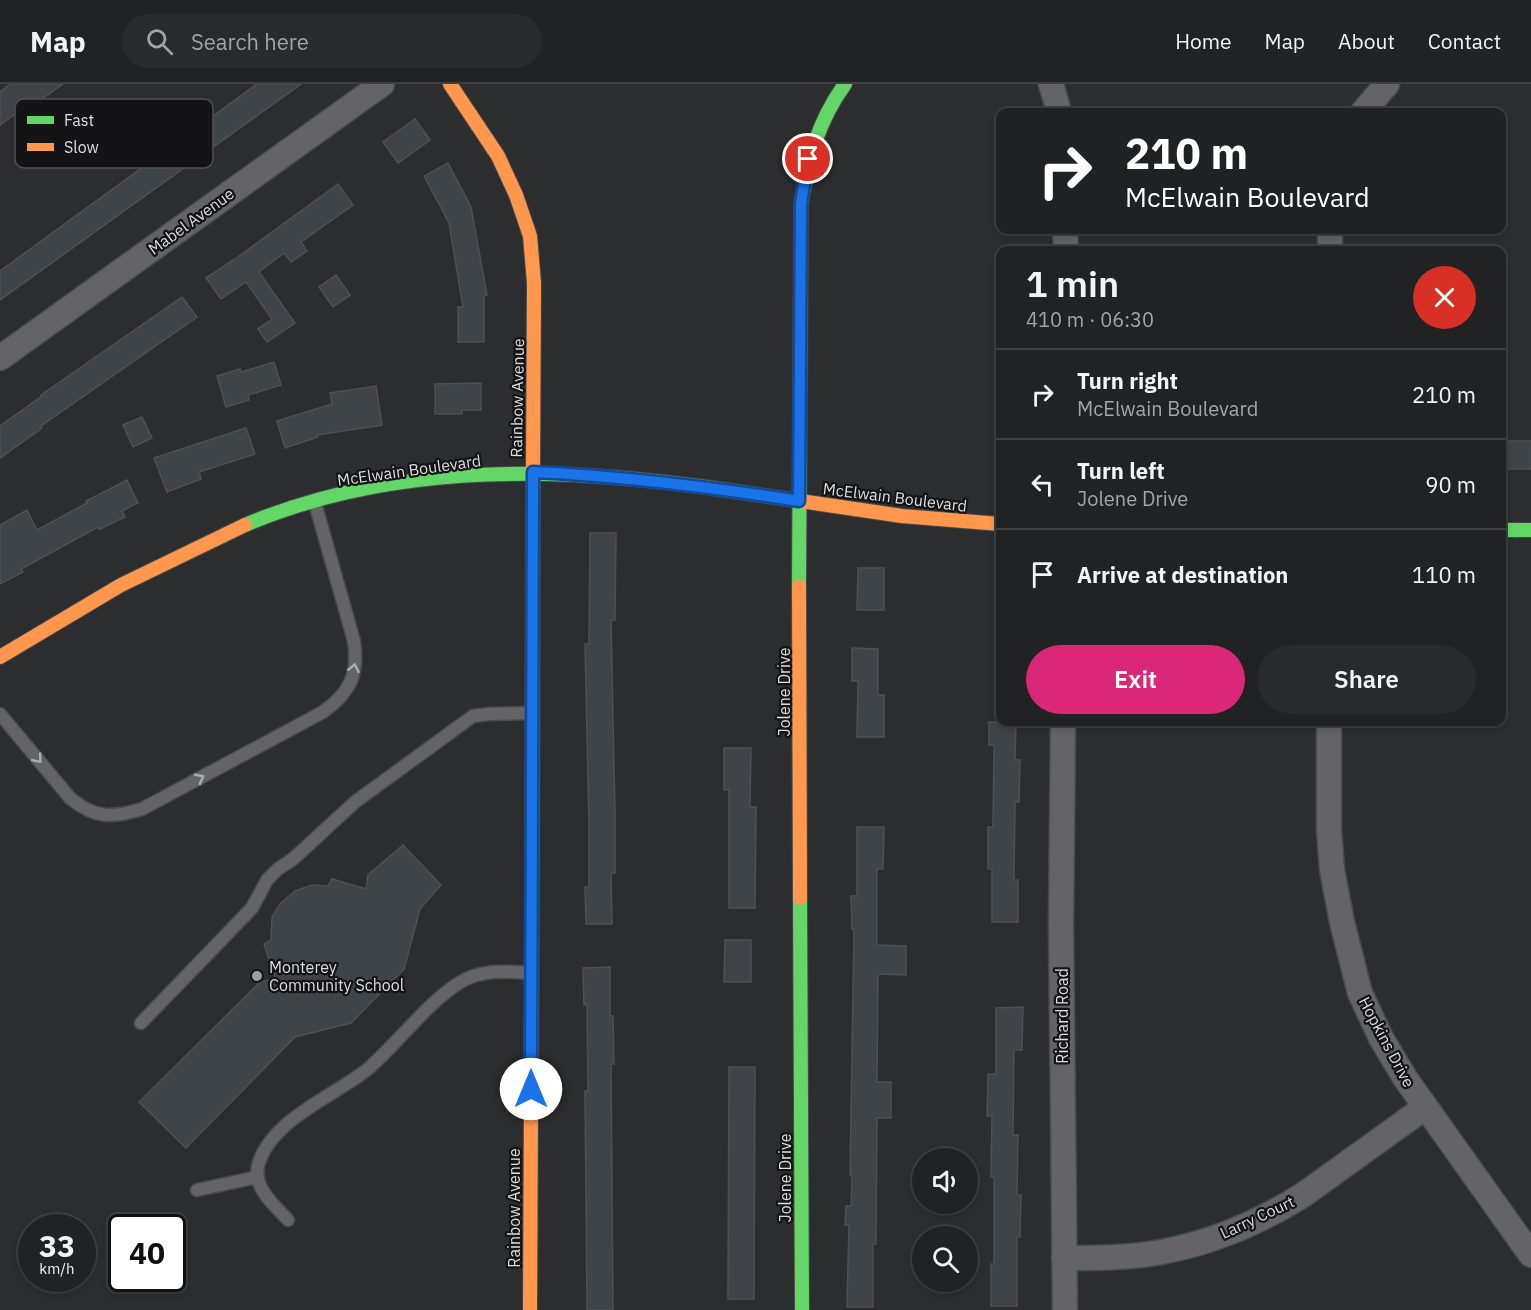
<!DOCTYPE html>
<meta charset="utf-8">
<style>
:root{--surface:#212223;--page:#292a2b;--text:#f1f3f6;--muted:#a2a4a6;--line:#3e3f41;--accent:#db2777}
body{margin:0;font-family:"IBM Plex Sans",sans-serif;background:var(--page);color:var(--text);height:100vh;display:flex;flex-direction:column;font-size:22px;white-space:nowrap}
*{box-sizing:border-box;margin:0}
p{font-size:20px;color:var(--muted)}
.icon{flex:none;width:33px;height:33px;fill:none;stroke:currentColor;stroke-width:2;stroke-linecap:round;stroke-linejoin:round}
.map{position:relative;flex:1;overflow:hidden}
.sheet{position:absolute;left:996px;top:162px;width:510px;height:480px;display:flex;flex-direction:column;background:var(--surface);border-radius:12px;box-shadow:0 3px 9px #0003,0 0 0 2px var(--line)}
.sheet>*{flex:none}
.hud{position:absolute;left:996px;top:24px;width:510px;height:126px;border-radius:12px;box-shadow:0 3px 9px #0003,0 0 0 2px var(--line);background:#202124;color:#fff;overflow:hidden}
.buttons{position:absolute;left:912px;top:1064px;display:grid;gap:12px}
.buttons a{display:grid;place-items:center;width:66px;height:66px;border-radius:50%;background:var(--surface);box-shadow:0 3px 9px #0003,0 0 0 2px var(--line);font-size:30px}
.speed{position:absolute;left:18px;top:1130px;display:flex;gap:12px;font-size:30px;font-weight:700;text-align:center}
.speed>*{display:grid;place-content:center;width:78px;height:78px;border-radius:50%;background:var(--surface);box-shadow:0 3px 9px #0003,0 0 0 2px var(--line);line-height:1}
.speed small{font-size:15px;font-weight:400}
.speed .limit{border:3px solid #111;border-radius:9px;background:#fff;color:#111}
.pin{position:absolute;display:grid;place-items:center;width:51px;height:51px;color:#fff;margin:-26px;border:3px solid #fff;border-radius:50%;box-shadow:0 2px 6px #0007}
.me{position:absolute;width:66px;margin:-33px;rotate:0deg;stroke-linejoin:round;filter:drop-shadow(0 0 4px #0008)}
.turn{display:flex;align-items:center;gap:21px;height:126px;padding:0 30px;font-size:27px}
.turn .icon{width:78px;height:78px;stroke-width:2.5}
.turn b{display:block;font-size:42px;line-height:51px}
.round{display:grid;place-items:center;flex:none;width:63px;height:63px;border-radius:32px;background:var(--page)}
.summary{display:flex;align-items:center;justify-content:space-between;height:102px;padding:0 30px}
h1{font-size:36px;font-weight:600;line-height:45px}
.primary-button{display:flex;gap:12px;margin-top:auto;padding:12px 30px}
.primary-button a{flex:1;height:69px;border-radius:36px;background:var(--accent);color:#fff;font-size:24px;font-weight:600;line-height:69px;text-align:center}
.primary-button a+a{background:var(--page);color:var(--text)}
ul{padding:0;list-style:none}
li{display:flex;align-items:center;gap:18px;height:90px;padding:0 30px;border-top:2px solid var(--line)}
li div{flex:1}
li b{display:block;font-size:22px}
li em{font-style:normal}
header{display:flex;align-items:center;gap:36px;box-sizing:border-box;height:84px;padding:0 30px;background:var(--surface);border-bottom:2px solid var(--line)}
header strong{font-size:28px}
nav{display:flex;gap:33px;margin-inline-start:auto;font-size:21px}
.search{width:420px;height:54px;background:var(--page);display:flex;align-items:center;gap:15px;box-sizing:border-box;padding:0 21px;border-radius:33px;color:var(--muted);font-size:22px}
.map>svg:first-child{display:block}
.building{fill:#3e4448;stroke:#4f5052;stroke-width:1.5}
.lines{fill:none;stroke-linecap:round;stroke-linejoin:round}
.lane-casing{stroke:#494a4b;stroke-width:15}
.street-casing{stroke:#494a4b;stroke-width:27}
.fast-casing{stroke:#494a4b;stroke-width:16}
.slow-casing{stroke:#494a4b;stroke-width:16}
.lane{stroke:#646466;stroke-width:12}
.street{stroke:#646466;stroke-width:24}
.fast{stroke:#63d668;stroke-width:14}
.slow{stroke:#ff974d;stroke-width:14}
.oneway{stroke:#acadaf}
.route-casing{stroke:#114b97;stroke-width:15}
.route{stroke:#1a73e8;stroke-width:10}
.poi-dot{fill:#9e9fa2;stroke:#141416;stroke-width:2}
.labels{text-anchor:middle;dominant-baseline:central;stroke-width:4.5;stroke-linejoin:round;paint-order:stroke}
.street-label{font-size:16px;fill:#dcdde0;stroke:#141416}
.poi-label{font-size:16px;fill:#dcdde0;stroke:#141416;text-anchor:start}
.key{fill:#141416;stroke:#505053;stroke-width:1.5}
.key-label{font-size:16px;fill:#dcdde0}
</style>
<header>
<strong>Map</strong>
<div class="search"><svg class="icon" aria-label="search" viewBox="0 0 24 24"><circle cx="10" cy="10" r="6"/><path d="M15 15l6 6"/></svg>Search here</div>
<nav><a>Home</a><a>Map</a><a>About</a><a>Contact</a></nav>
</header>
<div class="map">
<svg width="1531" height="1226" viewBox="0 0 1531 1226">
<rect width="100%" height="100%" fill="#2c2d2f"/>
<g class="building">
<path d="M10,0H63L36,19L34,16L0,41V8Z"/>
<path d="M257,0H301L0,216V187Z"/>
<path d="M415,35L430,56L398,79L383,58Z"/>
<path d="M448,79L471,123L487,211L484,212V258H458V223H463L449,139L424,92Z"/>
<path d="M338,100L353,121L301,158L307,167L291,178L284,169L259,188L295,239L267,258L258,245L272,235L246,198L221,215L206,194L235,175Z"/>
<path d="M336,191L350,211L333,223L319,203Z"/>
<path d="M182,213L197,233L41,342L42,344L0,374V342L42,312L41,311Z"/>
<path d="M274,278L281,301L248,311L249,316L226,323L217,292L240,285L241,288Z"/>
<path d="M481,299V326H462V330H435V300Z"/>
<path d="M376,302L382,341L317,351L318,353L285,364L277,337L332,320L330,309Z"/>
<path d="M142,333L152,354L133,363L123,341Z"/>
<path d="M246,344L255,370L199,388L201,395L167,408L154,374Z"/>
<rect x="1502" y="357" width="29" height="28"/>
<path d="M127,396L138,419L122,427L125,433L100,445L98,443L21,485L23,488L0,500V441L27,426L37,446L87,419L86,417Z"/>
<path d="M590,449H616L615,536H611L615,728V789H611L612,840H586L585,803H589V741L585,560H589Z"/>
<path d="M858,484H884V526H857Z"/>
<path d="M852,564L878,565V611H884V653H857L858,597H852Z"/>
<path d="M989,638H1016L1015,676H1020L1019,718H1015L1014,796H1018V838H992V785H988V743H993L994,661H989Z"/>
<path d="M724,664H751L750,723H756L755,824H729V706H724Z"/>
<path d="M857,743H884L883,785H877V861L906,862V891L878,890L877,998H891V1034H877L876,1160H873V1223H847L849,1141H845L846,1122H851L852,1091H850L854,845H852L851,812H857Z"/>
<path d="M403,761L441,801L420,825L404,885L351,939L295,953L186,1064L139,1018L259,899L275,894L264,860L271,856L272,833L280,820L295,807L312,801L328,802L332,795L366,805L368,791Z"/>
<path d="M725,856H751V898H724Z"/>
<path d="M610,883V932H613L614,980H611L613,1226H587L585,1007H588L587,920L584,921L583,884Z"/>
<path d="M1023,923L1022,966H1014L1013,1051H1018L1017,1111H1021L1020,1153H1017V1222H991V1180H994V1093H991L992,1032H987L988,990H996V924Z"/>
<path d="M729,983H755L754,1215H728Z"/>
</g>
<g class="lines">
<defs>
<g id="lane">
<path d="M0,630L70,714C95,735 112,734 142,725L323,628C350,609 359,590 354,557L315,419"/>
<path d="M141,939L252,824L267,796L278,785L293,775L355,718L473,632L489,630L531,629"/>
<path d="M197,1106L258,1093"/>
<path d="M288,1136C275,1122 253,1104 258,1082C269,1036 337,1011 369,984C399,958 426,920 459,899C480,885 506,887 530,889"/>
</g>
<g id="street">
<path d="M1051,0L1059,28"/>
<path d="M1363,28L1387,0"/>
<path d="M1065,146L1066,166"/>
<path d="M1330,166V146"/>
<path d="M0,274L382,0"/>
<path d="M1063,638L1061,843L1065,1226"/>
<path d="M1329,638V745L1332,786L1342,838L1360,909L1381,954L1405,994L1531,1171"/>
<path d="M1064,1174C1096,1174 1129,1174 1161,1168C1211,1159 1260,1138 1303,1111L1424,1024"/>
</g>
<g id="fast">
<path d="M245,441C398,376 571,383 732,407"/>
<path d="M1502,446H1531"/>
<path d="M799,502L801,120C809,74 817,39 845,0"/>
<path d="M532,812L533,387"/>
<path d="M800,814L802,1226"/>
</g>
<g id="slow">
<path d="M450,0L498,72L516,111L530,152L534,199L533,387"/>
<path d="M732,407L902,432L1000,440"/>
<path d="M799,502L800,814"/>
<path d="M0,573L121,501L245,441"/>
<path d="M530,1226L532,812"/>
</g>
</defs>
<use href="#lane" class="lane-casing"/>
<use href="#street" class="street-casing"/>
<use href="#fast" class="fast-casing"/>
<use href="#slow" class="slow-casing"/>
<use href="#lane" class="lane"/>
<use href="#street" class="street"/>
<use href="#fast" class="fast"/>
<use href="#slow" class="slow"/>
</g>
<defs><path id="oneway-chevron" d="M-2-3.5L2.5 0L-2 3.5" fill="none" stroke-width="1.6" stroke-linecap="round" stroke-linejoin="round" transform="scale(1.5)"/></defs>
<g class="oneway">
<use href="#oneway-chevron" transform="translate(354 584) rotate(-79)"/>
<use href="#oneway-chevron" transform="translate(38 675) rotate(50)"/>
<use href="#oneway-chevron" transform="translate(200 694) rotate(-28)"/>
</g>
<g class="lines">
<defs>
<path id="route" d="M531,1005L533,388C623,392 710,403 799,417L801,120L808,75"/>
</defs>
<use href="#route" class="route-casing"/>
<use href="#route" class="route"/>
</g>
<circle class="poi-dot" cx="257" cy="892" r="6"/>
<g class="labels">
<g class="street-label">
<text transform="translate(191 137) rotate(-36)">Mabel Avenue</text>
<text transform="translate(517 314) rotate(-89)">Rainbow Avenue</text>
<text transform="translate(409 386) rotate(-8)">McElwain Boulevard</text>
<text transform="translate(895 413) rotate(7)">McElwain Boulevard</text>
<text transform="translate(784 608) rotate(-90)">Jolene Drive</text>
<text transform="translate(1062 932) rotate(-90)">Richard Road</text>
<text transform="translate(1387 958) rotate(62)">Hopkins Drive</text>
<text transform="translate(785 1094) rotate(-90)">Jolene Drive</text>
<text transform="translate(514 1124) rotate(-90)">Rainbow Avenue</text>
<text transform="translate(1257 1133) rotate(-25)">Larry Court</text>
</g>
<g class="poi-label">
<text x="269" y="883">Monterey<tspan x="269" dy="18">Community School</tspan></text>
</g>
</g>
<rect x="15" y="15" width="198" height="69" rx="9" class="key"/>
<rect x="27" y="32" width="27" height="8" fill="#63d668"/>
<rect x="27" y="59" width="27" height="8" fill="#ff974d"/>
<g class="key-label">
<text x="64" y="42">Fast</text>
<text x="64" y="69">Slow</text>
</g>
</svg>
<div class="buttons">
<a><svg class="icon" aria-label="sound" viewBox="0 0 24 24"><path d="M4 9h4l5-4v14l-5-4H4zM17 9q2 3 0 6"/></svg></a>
<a><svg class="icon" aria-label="search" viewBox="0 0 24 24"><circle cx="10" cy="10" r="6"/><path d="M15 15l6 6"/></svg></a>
</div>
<div class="speed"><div>33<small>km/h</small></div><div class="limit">40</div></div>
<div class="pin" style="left:808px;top:75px;background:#d93025"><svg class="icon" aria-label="arrive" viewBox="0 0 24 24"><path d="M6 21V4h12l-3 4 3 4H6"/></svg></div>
<svg class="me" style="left:531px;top:1005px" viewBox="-20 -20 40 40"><circle r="19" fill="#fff"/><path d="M0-13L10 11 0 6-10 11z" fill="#1a73e8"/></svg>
<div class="hud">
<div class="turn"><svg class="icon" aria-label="right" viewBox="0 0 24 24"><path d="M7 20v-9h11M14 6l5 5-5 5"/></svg><div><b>210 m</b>McElwain Boulevard</div></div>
</div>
<section class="sheet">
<div class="summary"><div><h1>1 min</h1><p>410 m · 06:30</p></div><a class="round" style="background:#d93025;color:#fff"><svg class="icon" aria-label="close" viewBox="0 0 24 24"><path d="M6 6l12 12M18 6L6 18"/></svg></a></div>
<ul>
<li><svg class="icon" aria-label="right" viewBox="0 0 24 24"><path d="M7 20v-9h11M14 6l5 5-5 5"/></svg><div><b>Turn right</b><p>McElwain Boulevard</p></div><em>210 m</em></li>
<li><svg class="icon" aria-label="left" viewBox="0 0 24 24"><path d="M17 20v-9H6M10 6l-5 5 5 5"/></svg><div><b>Turn left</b><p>Jolene Drive</p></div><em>90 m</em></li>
<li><svg class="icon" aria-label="arrive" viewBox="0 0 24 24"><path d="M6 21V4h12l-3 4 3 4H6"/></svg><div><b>Arrive at destination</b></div><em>110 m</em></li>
</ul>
<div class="primary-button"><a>Exit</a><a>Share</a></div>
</section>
</div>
